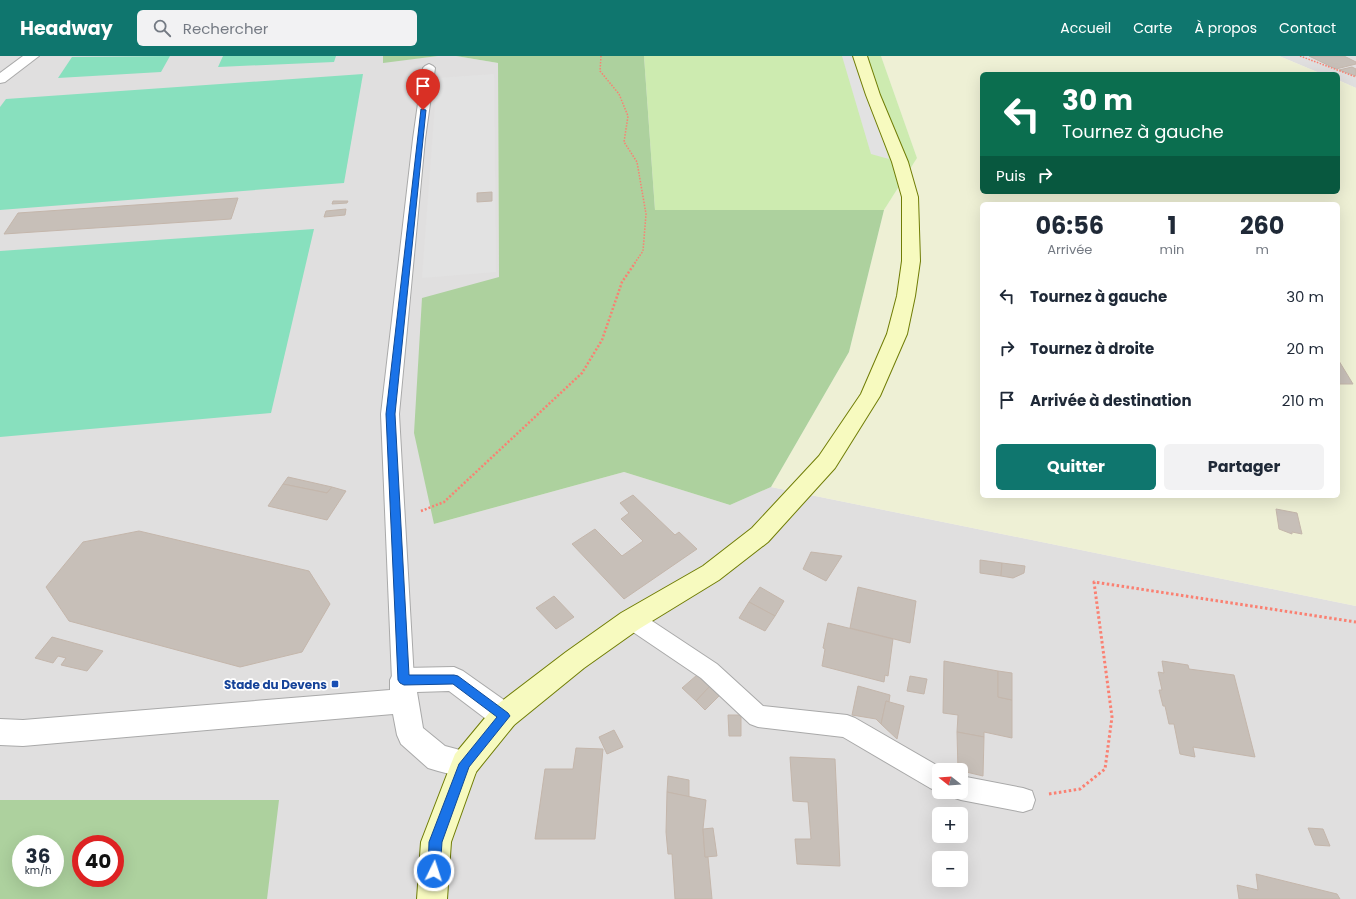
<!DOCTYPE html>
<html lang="fr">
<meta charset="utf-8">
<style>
:root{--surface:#fff;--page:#f2f2f3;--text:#1f2937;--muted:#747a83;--accent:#0f766e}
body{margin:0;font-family:Poppins,sans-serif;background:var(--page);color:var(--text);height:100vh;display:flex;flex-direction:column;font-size:15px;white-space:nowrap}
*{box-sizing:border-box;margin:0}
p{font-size:13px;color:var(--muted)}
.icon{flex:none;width:22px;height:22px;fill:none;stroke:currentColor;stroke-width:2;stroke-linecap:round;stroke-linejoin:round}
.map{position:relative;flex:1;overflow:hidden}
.sheet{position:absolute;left:980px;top:146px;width:360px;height:296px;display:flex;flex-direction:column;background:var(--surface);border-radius:6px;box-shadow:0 4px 16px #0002}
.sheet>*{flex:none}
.hud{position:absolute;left:980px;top:16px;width:360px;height:122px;border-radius:6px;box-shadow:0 4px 16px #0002;background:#0b6e4f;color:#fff;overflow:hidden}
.needle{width:26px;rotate:287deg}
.buttons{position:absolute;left:932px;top:707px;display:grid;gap:8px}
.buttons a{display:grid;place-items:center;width:36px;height:36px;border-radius:6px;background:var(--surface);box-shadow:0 4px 16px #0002;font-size:20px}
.speed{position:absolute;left:12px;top:779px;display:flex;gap:8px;font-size:20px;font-weight:700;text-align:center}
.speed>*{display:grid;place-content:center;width:52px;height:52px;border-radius:50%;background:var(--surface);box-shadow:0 4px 16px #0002;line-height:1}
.speed small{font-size:10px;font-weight:400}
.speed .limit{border:6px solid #d22;background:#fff;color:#111}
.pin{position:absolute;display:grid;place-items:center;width:34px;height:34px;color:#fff;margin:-41px -17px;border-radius:50% 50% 50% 0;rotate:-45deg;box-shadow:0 0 4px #0007}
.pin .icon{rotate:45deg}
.me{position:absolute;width:44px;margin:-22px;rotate:4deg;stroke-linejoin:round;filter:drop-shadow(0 0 3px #0008)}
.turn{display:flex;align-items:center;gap:14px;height:84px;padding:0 16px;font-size:18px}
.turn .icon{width:52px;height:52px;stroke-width:2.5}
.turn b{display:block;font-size:28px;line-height:34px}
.then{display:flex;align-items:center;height:38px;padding:0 16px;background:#0003;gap:8px;font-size:15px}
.eta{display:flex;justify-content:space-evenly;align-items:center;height:68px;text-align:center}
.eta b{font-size:24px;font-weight:700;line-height:28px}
.cta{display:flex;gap:8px;margin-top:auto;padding:8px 16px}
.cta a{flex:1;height:46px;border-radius:6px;background:var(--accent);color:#fff;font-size:16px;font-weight:700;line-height:46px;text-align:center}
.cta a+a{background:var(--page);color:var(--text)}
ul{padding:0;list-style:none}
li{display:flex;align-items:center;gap:12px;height:52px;padding:0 16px}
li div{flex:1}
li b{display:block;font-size:15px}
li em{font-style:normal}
header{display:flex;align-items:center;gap:24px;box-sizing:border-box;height:56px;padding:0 20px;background:var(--accent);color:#fff}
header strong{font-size:19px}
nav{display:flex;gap:22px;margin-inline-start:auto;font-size:14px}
.search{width:280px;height:36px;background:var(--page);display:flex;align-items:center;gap:10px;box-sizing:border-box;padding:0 14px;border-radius:6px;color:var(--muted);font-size:15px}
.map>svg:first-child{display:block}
.residential{fill:#e0dfdf;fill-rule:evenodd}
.farmland{fill:#eef0d5;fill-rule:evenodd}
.grass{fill:#cdebb0}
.forest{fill:#add19e;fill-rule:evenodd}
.pitch{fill:#88e0be}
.parking{fill:#e2e2e2}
.building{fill:#c7bfb8;stroke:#c4b6ab}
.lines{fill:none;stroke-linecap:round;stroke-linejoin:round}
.lane-casing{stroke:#a9a9a9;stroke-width:2}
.street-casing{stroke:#a9a9a9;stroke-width:2}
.secondary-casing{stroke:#707d05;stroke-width:2}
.path-far2{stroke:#fa8072;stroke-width:1.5;stroke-dasharray:1.5 1.5;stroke-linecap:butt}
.path-far1{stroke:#fa8072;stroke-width:2.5;stroke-dasharray:2 2;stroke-linecap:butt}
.path{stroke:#fa8072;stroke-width:3;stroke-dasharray:2.5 2.5;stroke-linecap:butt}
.lane{fill:#fff;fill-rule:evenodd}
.street{fill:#fff;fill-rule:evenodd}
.secondary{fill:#f7fabf;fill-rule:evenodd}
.route{fill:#1a73e8;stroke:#114b97}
.transit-dot{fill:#1a4fb4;stroke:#fff;stroke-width:1.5}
.labels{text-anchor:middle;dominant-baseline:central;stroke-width:3.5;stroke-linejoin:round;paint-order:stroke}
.transit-label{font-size:12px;font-weight:bold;fill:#164399;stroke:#fff;text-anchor:end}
</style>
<header>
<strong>Headway</strong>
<div class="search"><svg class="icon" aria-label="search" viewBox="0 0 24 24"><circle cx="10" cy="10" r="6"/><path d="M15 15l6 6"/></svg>Rechercher</div>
<nav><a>Accueil</a><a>Carte</a><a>À propos</a><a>Contact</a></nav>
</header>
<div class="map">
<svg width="1356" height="843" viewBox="0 0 1356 843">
<rect width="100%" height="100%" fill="#f2efe9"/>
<g class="residential">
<path d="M0,0H383V6L438,0H456L498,7L499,221L434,468L624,416L730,449L771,431L1356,550V843H0ZM939,714H961V736H939ZM939,758H961V780H939ZM21,788H55V822H21ZM81,788H115V822H81ZM939,802H961V824H939Z"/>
<path d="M1279,0H1356V32L1338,24V18H1322Z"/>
</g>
<path class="farmland" d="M881,0H1279L1322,18H982V136H1338V24L1356,32V550L771,431L849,296L884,154L917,102ZM982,148H1338V440H982Z"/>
<path class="grass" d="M644,0H881L917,102L884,154H655Z"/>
<g class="forest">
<path d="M383,0H438L383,7Z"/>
<path d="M456,0H644L655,154H884L849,296L771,431L730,449L624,416L434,468L414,377L422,242L499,221L498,7Z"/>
<path d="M0,744H279L267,843H0ZM21,788H55V822H21ZM81,788H115V822H81Z"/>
</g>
<g class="pitch">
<path d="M170,0L161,16L58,22L72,1Z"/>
<path d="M223,0H336L334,6L218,11Z"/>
<path d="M363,18L344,127L0,154V51L6,43Z"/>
<path d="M314,173L271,357L0,381V195Z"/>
</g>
<g class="parking">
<path d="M842,0H856L889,103L871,98Z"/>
<path d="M494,18L496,216L422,222L437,22Z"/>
</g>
<g class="building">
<path d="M1309,0H1344L1356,6V8L1336,13Z"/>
<path d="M1352,11L1356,13V20L1339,14Z"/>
<path d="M492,136V145L477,146V137Z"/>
<path d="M238,142L231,163L4,178L18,157Z"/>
<path d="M333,145H348L347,147L332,148Z"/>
<path d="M346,153L345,159L324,161L326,155Z"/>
<path d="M1338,305H1339L1353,328H1338Z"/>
<path d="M288,421L332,431L327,437L283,428Z"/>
<path d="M283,428L327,437L332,431L346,435L327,464L268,450Z"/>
<path d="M633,439L675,479L679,476L697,493L624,543L572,488L595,473L622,500L643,485L621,463L629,457L620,447Z"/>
<path d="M1276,453L1297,457L1302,478L1292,476V478L1279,473Z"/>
<path d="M139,475L309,515L330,548L302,596L240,611L69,565L46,531L83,486Z"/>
<path d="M811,496L842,500L826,525L803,513Z"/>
<path d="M980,504L1002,507L1001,520L980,517Z"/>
<path d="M1002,507L1025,510L1024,517L1013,522L1001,520Z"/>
<path d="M760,531L784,545L775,560L749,546Z"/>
<path d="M858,531L916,545L910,587L850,572Z"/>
<path d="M554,540L574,561L556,573L536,552Z"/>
<path d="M749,546L775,560L765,575L739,562Z"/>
<path d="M828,567L893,583L888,620L885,619L884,626L822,610L825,593L823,592Z"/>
<path d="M52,581L103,595L87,615L61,609L66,602L58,600L53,607L35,602Z"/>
<path d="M944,605L998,615V641L1012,644V682L984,676V681L957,676L958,659L943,657Z"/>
<path d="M1162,605L1188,609L1189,613L1234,619L1255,701L1193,691L1195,701L1180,698L1174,668H1169L1165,650H1163L1159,634H1162L1158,616L1164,617Z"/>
<path d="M998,615L1012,617V644L998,641Z"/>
<path d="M697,619L710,630L696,645L682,632Z"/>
<path d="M910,620L927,623L924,638L907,635Z"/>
<path d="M710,630L720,639L705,654L696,645Z"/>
<path d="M858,630L890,639L889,646L886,645L881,668L876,663L852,659Z"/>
<path d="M886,645L904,650L897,683L881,668Z"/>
<path d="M728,659H741V680H729Z"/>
<path d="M614,674L623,691L607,698L599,681Z"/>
<path d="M957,676L984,681L983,720L958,714Z"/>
<path d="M576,692L603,693L595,783H535L545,713H573Z"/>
<path d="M790,701L835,703L840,810L797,808L795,783H811L808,746L793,745Z"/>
<path d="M668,720L689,724V741L667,736Z"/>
<path d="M667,736L706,744L703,773L705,801H708L712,843H675L672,798H668L666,776Z"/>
<path d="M713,772L717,800L705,801L703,773Z"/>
<path d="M1308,772L1323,773L1330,790L1315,789Z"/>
<path d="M1256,818L1337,838L1340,843H1239L1237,829L1258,834Z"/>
</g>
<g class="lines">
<defs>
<g id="lane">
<path d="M429,8L433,10L435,12L425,83L399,358L414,624L411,631L403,634L395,631L392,624L381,358L413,83L423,12L425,10Z"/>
<path d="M630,556L643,559L717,608L763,650L847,659L855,662L945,714H939V736L930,732L843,681L758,671L750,668L701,622L630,574L622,572L619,565L622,558Z"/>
<path d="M961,720L1023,732L1032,735L1035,744L1032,753L1023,756L961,744L952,741L950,736H961Z"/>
</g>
<g id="street">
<path d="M23,0H39L5,26L0,27V17Z"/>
<path d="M454,611L463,615L514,651L517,660L514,669L504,673L494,669L449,635L417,636L423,672L445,690L475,698L479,708L475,718L465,722L438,715L428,712L401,688L397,679L393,658L23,690L0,689V663L23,664L390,634V624L394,616L403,612Z"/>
</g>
<path id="secondary" d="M853,0H867L880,39L908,106L918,141L920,205L915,240L907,278L880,340L835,412L768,486L719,524L639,573L584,612L514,669L476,716L451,786L447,843H417L421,786L451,708L455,698L494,651L566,596L621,557L703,510L752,472L819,400L861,338L887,278L897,240L902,205V141L892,106L866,39Z"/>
</defs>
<use href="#lane" class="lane-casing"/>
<use href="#street" class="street-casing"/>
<use href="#secondary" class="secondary-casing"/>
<g class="path-far2">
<path d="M601,0L600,15L619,38L628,60L624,86L637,106L646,158L643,195L634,208"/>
<path d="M1300,0L1356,21"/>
</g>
<path class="path-far1" d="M421,455L444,446L582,317L602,284L622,226L635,207"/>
<path class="path" d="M1049,738L1080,733L1105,713L1112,661L1094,526L1356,566"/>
<use href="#lane" class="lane"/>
<use href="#street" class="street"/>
<use href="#secondary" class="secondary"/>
</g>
<path class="route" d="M421,53L426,54L395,358L409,619H454L458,620L508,657L510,660L469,711L442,786L440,815L438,819L434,821L429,819L428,815L429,786L459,708L497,661L453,628L404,629L400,627L398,624L386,358Z"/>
<rect class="transit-dot" x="331" y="624" width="8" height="8" rx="2"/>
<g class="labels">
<g class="transit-label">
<text x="327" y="628">Stade du Devens</text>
</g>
</g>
</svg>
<div class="buttons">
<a><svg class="needle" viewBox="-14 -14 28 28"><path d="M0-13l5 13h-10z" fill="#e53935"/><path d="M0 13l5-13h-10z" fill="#747a83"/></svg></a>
<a>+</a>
<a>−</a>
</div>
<div class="speed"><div>36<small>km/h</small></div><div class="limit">40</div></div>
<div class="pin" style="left:423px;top:54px;background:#d93025"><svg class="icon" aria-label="arrive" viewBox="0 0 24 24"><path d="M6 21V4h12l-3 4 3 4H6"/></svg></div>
<svg class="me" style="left:434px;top:815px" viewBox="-20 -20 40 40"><circle r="17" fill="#1a73e8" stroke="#fff" stroke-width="3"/><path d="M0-11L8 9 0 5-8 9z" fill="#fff"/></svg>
<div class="hud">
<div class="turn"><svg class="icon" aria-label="left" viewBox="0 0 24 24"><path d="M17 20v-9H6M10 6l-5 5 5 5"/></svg><div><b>30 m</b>Tournez à gauche</div></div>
<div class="then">Puis<svg class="icon" aria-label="right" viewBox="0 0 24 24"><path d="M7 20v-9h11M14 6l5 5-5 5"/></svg></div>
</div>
<section class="sheet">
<div class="eta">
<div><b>06:56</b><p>Arrivée</p></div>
<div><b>1</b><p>min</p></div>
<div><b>260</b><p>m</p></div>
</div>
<ul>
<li><svg class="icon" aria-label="left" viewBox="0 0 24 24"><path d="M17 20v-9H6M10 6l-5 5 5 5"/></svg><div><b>Tournez à gauche</b></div><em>30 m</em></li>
<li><svg class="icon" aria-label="right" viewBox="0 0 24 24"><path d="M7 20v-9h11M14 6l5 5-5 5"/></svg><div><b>Tournez à droite</b></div><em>20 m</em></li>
<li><svg class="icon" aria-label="arrive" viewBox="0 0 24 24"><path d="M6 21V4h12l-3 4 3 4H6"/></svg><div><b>Arrivée à destination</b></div><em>210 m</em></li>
</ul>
<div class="cta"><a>Quitter</a><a>Partager</a></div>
</section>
</div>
